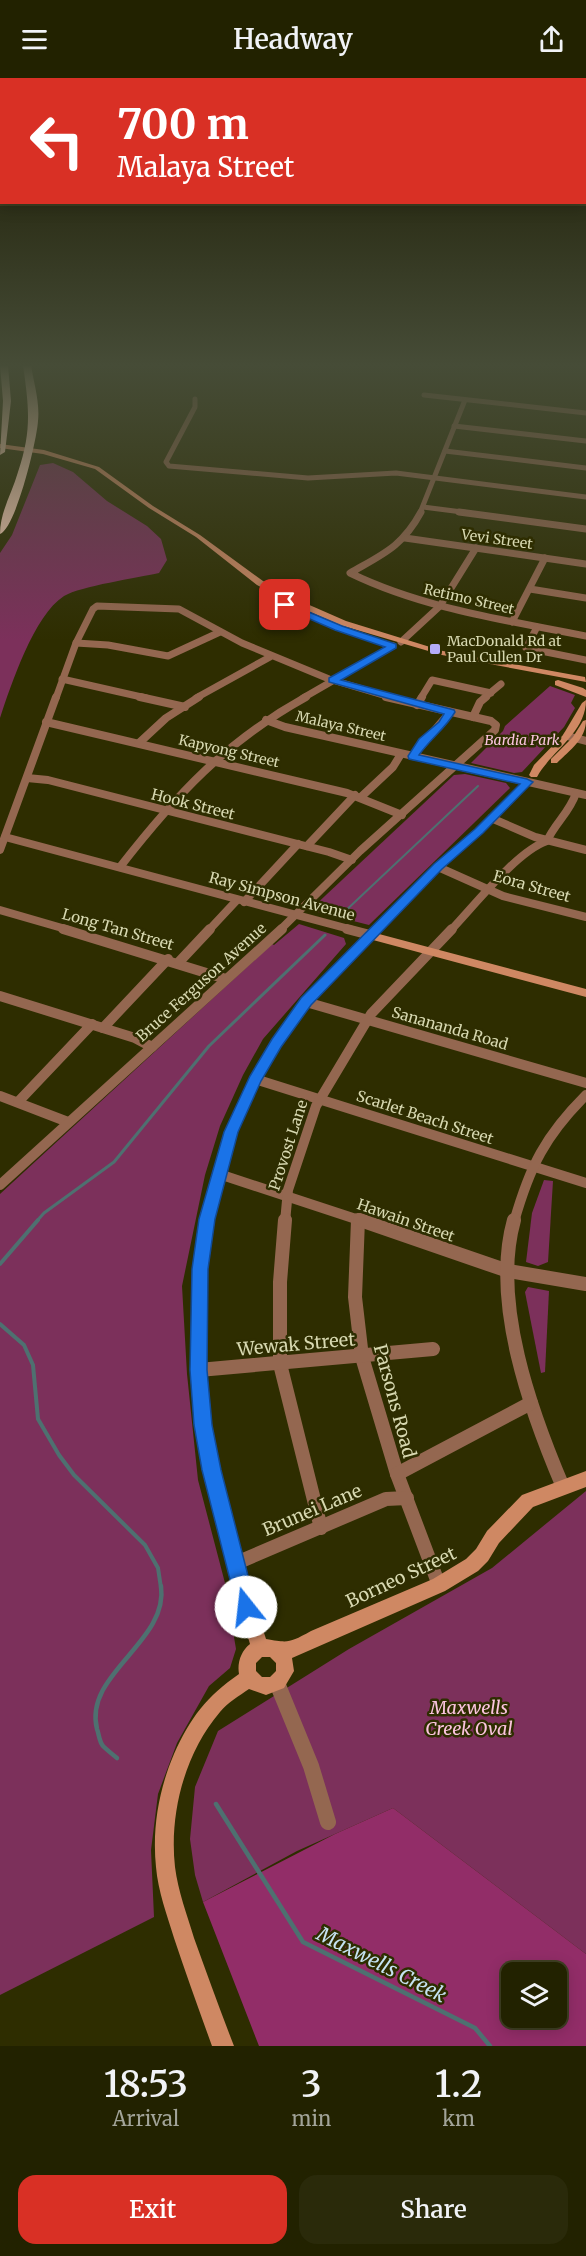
<!DOCTYPE html>
<style>
:root{--surface:#220;--page:#2a2a0a;--text:#f1f3f6;--muted:#a2a499;--line:#3f3f22;--accent:#d93025}
body{margin:0;font-family:Merriweather,serif;background:var(--page);color:var(--text);height:100vh;display:flex;flex-direction:column;font-size:22px;white-space:nowrap}
*{box-sizing:border-box;margin:0}
p{font-size:20px;color:var(--muted)}
.icon{flex:none;width:33px;height:33px;fill:none;stroke:currentColor;stroke-width:2;stroke-linecap:round;stroke-linejoin:round}
.map{position:relative;height:1968px;overflow:hidden}
.drawer{display:flex;flex-direction:column;background:var(--surface);flex:1}
.drawer>*{flex:none}
.hud{position:absolute;left:0px;top:0px;width:586px;height:126px;box-shadow:0 3px 15px #0003,0 0 0 2px var(--line);background:#d93025;color:#fff;overflow:hidden}
.controls{position:absolute;left:501px;top:1884px;display:grid;gap:12px}
.controls a{display:grid;place-items:center;width:66px;height:66px;border-radius:12px;background:var(--surface);box-shadow:0 3px 15px #0003,0 0 0 2px var(--line);font-size:30px}
.pin{position:absolute;display:grid;place-items:center;width:51px;height:51px;color:#fff;margin:-26px;border-radius:12px;box-shadow:0 3px 9px #0006}
.me{position:absolute;width:66px;margin:-33px;rotate:344deg;stroke-linejoin:round;filter:drop-shadow(0 0 4px #0008)}
.turn{display:flex;align-items:center;gap:21px;height:126px;padding:0 18px;font-size:27px}
.turn .icon{width:78px;height:78px;stroke-width:2.5}
.turn b{display:block;font-size:42px;line-height:51px}
.eta{display:flex;justify-content:space-evenly;align-items:center;height:102px;text-align:center}
.eta b{font-size:36px;font-weight:600;line-height:42px}
.action{display:flex;gap:12px;margin-top:auto;padding:12px 18px}
.action a{flex:1;height:69px;border-radius:18px;background:var(--accent);color:#fff;font-size:24px;font-weight:600;line-height:69px;text-align:center}
.action a+a{background:var(--page);color:var(--text)}
header{display:flex;justify-content:space-between;align-items:center;height:78px;padding:0 18px;background:var(--surface);font-size:27px;font-weight:600}
.map>svg:first-child{display:block}
.green{fill:#7c305b}
.forest{fill:#922d68;fill-rule:evenodd}
.lines{fill:none;stroke-linecap:round;stroke-linejoin:round}
.stream-far3{stroke:#4e7070;stroke-width:2}
.stream-far2{stroke:#4e7070;stroke-width:3}
.stream-far1{stroke:#4e7070;stroke-width:4}
.stream{stroke:#4e7070;stroke-width:4.5}
.street-far5{stroke:#946750;stroke-width:5}
.street-far4{stroke:#946750;stroke-width:7}
.street-far3{stroke:#946750;stroke-width:8}
.street-far2{stroke:#946750;stroke-width:10}
.street-far1{stroke:#946750;stroke-width:14}
.street{stroke:#946750;stroke-width:16}
.secondary{fill:#cf8863;fill-rule:evenodd}
.highway{fill:#facdb7;fill-rule:evenodd}
.route{fill:#1a73e8;stroke:#114b97;stroke-width:1.5}
.poi-dot{fill:#b4acf9;stroke:#2e2d00;stroke-width:2}
.labels{text-anchor:middle;dominant-baseline:central;stroke-width:5;stroke-linejoin:round;paint-order:stroke}
.far-street-label{font-size:14px;fill:#d7d8b0;stroke:#2e2d00}
.far-poi-label{font-size:14px;fill:#d7d8b0;stroke:#2e2d00;text-anchor:start}
.far-park-label{font-size:14px;font-style:italic;fill:#fcc4df;stroke:#2e2d00}
.street-label{font-size:15px;fill:#d7d8b0;stroke:#2e2d00}
.near-street-label{font-size:18px;fill:#d7d8b0;stroke:#2e2d00}
.near-park-label{font-size:18px;font-style:italic;fill:#fcc4df;stroke:#2e2d00}
.near-water-label{font-size:20px;font-style:italic;fill:#c6e3f1;stroke:#2e2d00}
</style>
<header><svg class="icon" aria-label="menu" viewBox="0 0 24 24"><path d="M4 6h16M4 12h16M4 18h16"/></svg>Headway<svg class="icon" aria-label="share" viewBox="0 0 24 24"><path d="M12 15V3M7 8l5-5 5 5M5 13v7h14v-7"/></svg></header>
<div class="map">
<svg width="586" height="1968" viewBox="0 0 586 1968">
<rect width="100%" height="100%" fill="#2e2d00"/>
<g class="green">
<path d="M53,385L73,394L107,423L147,448L161,461L167,482L159,495C137,500 81,508 64,518C34,537 11,607 0,640V475L12,457L40,387Z"/>
<path d="M550,608L575,617L571,625L575,630L564,649L522,694L514,695L471,685L503,653L505,648Z"/>
<path d="M465,696L506,705L510,710L369,847L310,832L454,697Z"/>
<path d="M299,846L344,860L346,866L263,961L243,997L220,1048L205,1097L182,1208L187,1296L198,1402L225,1505L236,1571L230,1590L209,1608L177,1665L158,1716L151,1772L154,1839L0,1917V1116L272,866L274,867Z"/>
<path d="M544,1102L553,1103L548,1184L538,1188L526,1184L532,1135Z"/>
<path d="M528,1209L549,1213L545,1294L541,1295L525,1214Z"/>
<path d="M586,1413V1876L393,1730L297,1773L203,1824L195,1797L190,1761L195,1709L218,1653L349,1571L492,1490Z"/>
</g>
<path class="forest" d="M393,1730L586,1876V1968H259L203,1824L335,1756ZM512,1894H556V1940H512Z"/>
<g class="lines">
<path class="stream-far3" d="M341,837L478,708"/>
<path class="stream-far2" d="M36,1144L44,1135L114,1084L209,968L325,857"/>
<g class="stream-far1">
<path d="M0,1186L38,1142"/>
<path d="M0,1246L24,1267L33,1287L38,1341L59,1377L74,1397L145,1467L158,1490L161,1510"/>
</g>
<g class="stream">
<path d="M117,1680C112,1676 107,1672 103,1668C99,1663 99,1656 97,1651C83,1596 169,1564 161,1508"/>
<path d="M216,1726L303,1864L475,1950L490,1968"/>
</g>
<g class="street-far5">
<path d="M424,317L586,335"/>
<path d="M195,321V329L166,384L169,388L308,400L396,395L586,419"/>
<path d="M454,348L586,363"/>
<path d="M445,373L586,390"/>
<path d="M423,429L470,435"/>
<path d="M420,435L465,322"/>
</g>
<g class="street-far4">
<path d="M421,434C402,469 383,476 350,495C424,531 506,542 586,558"/>
<path d="M459,434L586,451"/>
<path d="M405,460L586,486"/>
<path d="M530,511L586,520"/>
<path d="M512,544L545,480"/>
<path d="M537,549L526,570L586,582"/>
<path d="M401,564L440,528L476,470"/>
<path d="M76,565L108,567L168,578L220,554"/>
<path d="M62,601L146,620"/>
<path d="M56,620L76,565L93,531L97,528L179,531L242,565L329,601L393,620"/>
<path d="M196,620L270,579"/>
<path d="M303,620L393,568"/>
<path d="M421,620L432,602L491,615"/>
<path d="M484,620L501,606"/>
</g>
<g class="street-far3">
<path d="M140,619L185,629"/>
<path d="M417,627L422,619"/>
<path d="M473,639L480,624L486,619"/>
<path d="M266,642L285,649L586,717"/>
<path d="M46,644L347,715L402,737"/>
<path d="M567,658L586,663"/>
<path d="M139,665L166,640L199,619"/>
<path d="M413,678L450,634"/>
<path d="M27,700L48,702L329,774L352,782"/>
<path d="M361,719L393,689L401,676"/>
<path d="M491,740L535,759L586,772"/>
<path d="M5,759L353,852"/>
<path d="M307,768L355,717"/>
<path d="M0,772L56,619"/>
<path d="M120,789C176,717 225,664 306,619"/>
<path d="M438,789L503,818L586,839"/>
<path d="M244,824L298,766"/>
<path d="M0,832L69,852"/>
<path d="M209,852L237,822"/>
<path d="M280,852L360,773L495,652L496,647L491,643L386,619"/>
<path d="M451,852C474,828 517,773 547,763C555,745 570,734 576,715"/>
</g>
<g class="street-far2">
<path d="M63,851L226,901"/>
<path d="M347,851L370,857"/>
<path d="M179,884L210,851"/>
<path d="M0,918L135,960L152,969"/>
<path d="M306,924L586,1005"/>
<path d="M103,950L168,881"/>
<path d="M255,1001L586,1105"/>
<path d="M0,1018L68,1044"/>
<path d="M18,1024L92,946"/>
<path d="M219,1096L365,1144"/>
<path d="M0,1107L282,851"/>
<path d="M285,1144L288,1112L316,1028L371,936L452,851"/>
<path d="M358,1144V1141"/>
<path d="M514,1144C530,1088 545,1058 586,1017"/>
</g>
<g class="street-far1">
<path d="M285,1142L280,1204V1286L321,1450"/>
<path d="M358,1142L355,1219L362,1279L397,1396L439,1507"/>
<path d="M360,1142L508,1193L586,1206"/>
<path d="M514,1142C491,1224 531,1334 563,1409"/>
<path d="M199,1292L433,1271"/>
<path d="M397,1396L531,1325"/>
<path d="M234,1486L386,1421L407,1420"/>
</g>
<path class="street" d="M277,1605L311,1688L328,1744"/>
<g class="secondary">
<path d="M0,366L44,372L99,389L153,428L200,457L263,503L298,522L346,543L443,573L585,599L586,604L442,577L340,547L292,526L257,507L196,459L149,430L95,391L43,376L0,370Z"/>
<path d="M558,602L583,610L586,612V619L555,607V603Z"/>
<path d="M586,622C586,655 551,673 537,699H531L529,697L534,687L563,657L582,625Z"/>
<path d="M586,642C586,661 570,672 557,685H551V681L573,659L583,643Z"/>
<path d="M527,701L532,704L530,706L482,755L442,791L379,856L586,911V919L373,862L310,927L281,968L260,1003L237,1054L214,1141L207,1191L206,1292L211,1347L242,1486L266,1561C289,1565 289,1565 311,1553L433,1501L466,1481L476,1471L487,1453L522,1417L586,1393V1409L533,1429L499,1465L488,1483L478,1493L445,1513L292,1580L294,1593L284,1610L266,1617L249,1611C239,1618 228,1624 220,1634C185,1675 169,1735 175,1789C178,1813 187,1837 194,1860C207,1896 220,1932 234,1968H212C199,1932 186,1896 174,1860C167,1837 158,1813 156,1789C152,1750 159,1711 174,1676C190,1640 207,1618 239,1596C237,1585 241,1573 250,1566L226,1486L204,1392L195,1347L192,1292L193,1191L200,1141L225,1054L251,998L273,962L302,921L434,787L476,751L524,702ZM262,1579H270L276,1585V1593L270,1599H262L256,1593V1585Z"/>
</g>
<g class="highway">
<path d="M0,287H8L11,323L5,374L0,377L3,323Z"/>
<path d="M23,287H31C34,306 40,324 38,343C37,362 16,450 0,456C0,434 12,415 18,394C32,352 29,330 23,287Z"/>
</g>
</g>
<linearGradient id="sky" x2="0" y2="1"><stop stop-color="#191900"/><stop offset="0.51" stop-color="#464c37"/><stop offset="1" stop-color="#464c37" stop-opacity="0"/></linearGradient>
<rect width="586" height="563" fill="url(#sky)"/>
<path class="route" d="M285,524L342,548L396,566V570L341,602L454,632L455,634C445,651 430,661 419,677L527,701L533,704L483,755L442,791L311,927L281,969L261,1003L238,1054L215,1141L208,1191L207,1292L212,1347L221,1392L256,1529L253,1536L246,1539L239,1536L237,1529L202,1392L194,1347L190,1292L192,1191L199,1141L224,1054L250,998L272,961L301,920L434,786L475,751L520,706L409,681L408,678L419,661L439,644L444,636L329,604V600L385,569L335,552L282,529V525Z"/>
<rect class="poi-dot" x="429" y="565" width="12" height="12" rx="3"/>
<g class="labels">
<g class="far-street-label">
<text transform="translate(497 461) rotate(8)">Vevi Street</text>
<text transform="translate(469 521) rotate(13)">Retimo Street</text>
<text transform="translate(341 648) rotate(13)">Malaya Street</text>
<text transform="translate(229 673) rotate(13)">Kapyong Street</text>
</g>
<g class="far-poi-label">
<text x="447" y="563">MacDonald Rd at<tspan x="447" dy="16">Paul Cullen Dr</tspan></text>
</g>
<g class="far-park-label">
<text x="522" y="662">Bardia Park</text>
</g>
<g class="street-label">
<text transform="translate(193 726) rotate(14)">Hook Street</text>
<text transform="translate(532 808) rotate(16)">Eora Street</text>
<text transform="translate(282 818) rotate(15)">Ray Simpson Avenue</text>
<text transform="translate(118 851) rotate(16)">Long Tan Street</text>
<text transform="translate(201 904) rotate(-42)">Bruce Ferguson Avenue</text>
<text transform="translate(450 950) rotate(16)">Sanananda Road</text>
<text transform="translate(425 1039) rotate(18)">Scarlet Beach Street</text>
<text transform="translate(288 1067) rotate(-72)">Provost Lane</text>
<text transform="translate(406 1142) rotate(19)">Hawain Street</text>
</g>
<g class="near-street-label">
<text transform="translate(296 1266) rotate(-5)">Wewak Street</text>
<text transform="translate(395 1323) rotate(75)">Parsons Road</text>
<text transform="translate(312 1432) rotate(-23)">Brunei Lane</text>
<text transform="translate(401 1499) rotate(-25)">Borneo Street</text>
</g>
<g class="near-park-label">
<text x="469" y="1629">Maxwells<tspan x="469" dy="21">Creek Oval</tspan></text>
</g>
<g class="near-water-label">
<text transform="translate(382 1886) rotate(27)">Maxwells Creek</text>
</g>
</g>
</svg>
<div class="controls">
<a><svg class="icon" aria-label="layers" viewBox="0 0 24 24"><path d="M12 4l9 5-9 5-9-5zM3 14l9 5 9-5"/></svg></a>
</div>
<div class="pin" style="left:285px;top:527px;background:#d93025"><svg class="icon" aria-label="arrive" viewBox="0 0 24 24"><path d="M6 21V4h12l-3 4 3 4H6"/></svg></div>
<svg class="me" style="left:246px;top:1529px" viewBox="-20 -20 40 40"><circle r="19" fill="#fff"/><path d="M0-13L10 11 0 6-10 11z" fill="#1a73e8"/></svg>
<div class="hud">
<div class="turn"><svg class="icon" aria-label="left" viewBox="0 0 24 24"><path d="M17 20v-9H6M10 6l-5 5 5 5"/></svg><div><b>700 m</b>Malaya Street</div></div>
</div>
</div>
<section class="drawer">
<div class="eta">
<div><b>18:53</b><p>Arrival</p></div>
<div><b>3</b><p>min</p></div>
<div><b>1.2</b><p>km</p></div>
</div>
<div class="action"><a>Exit</a><a>Share</a></div>
</section>
